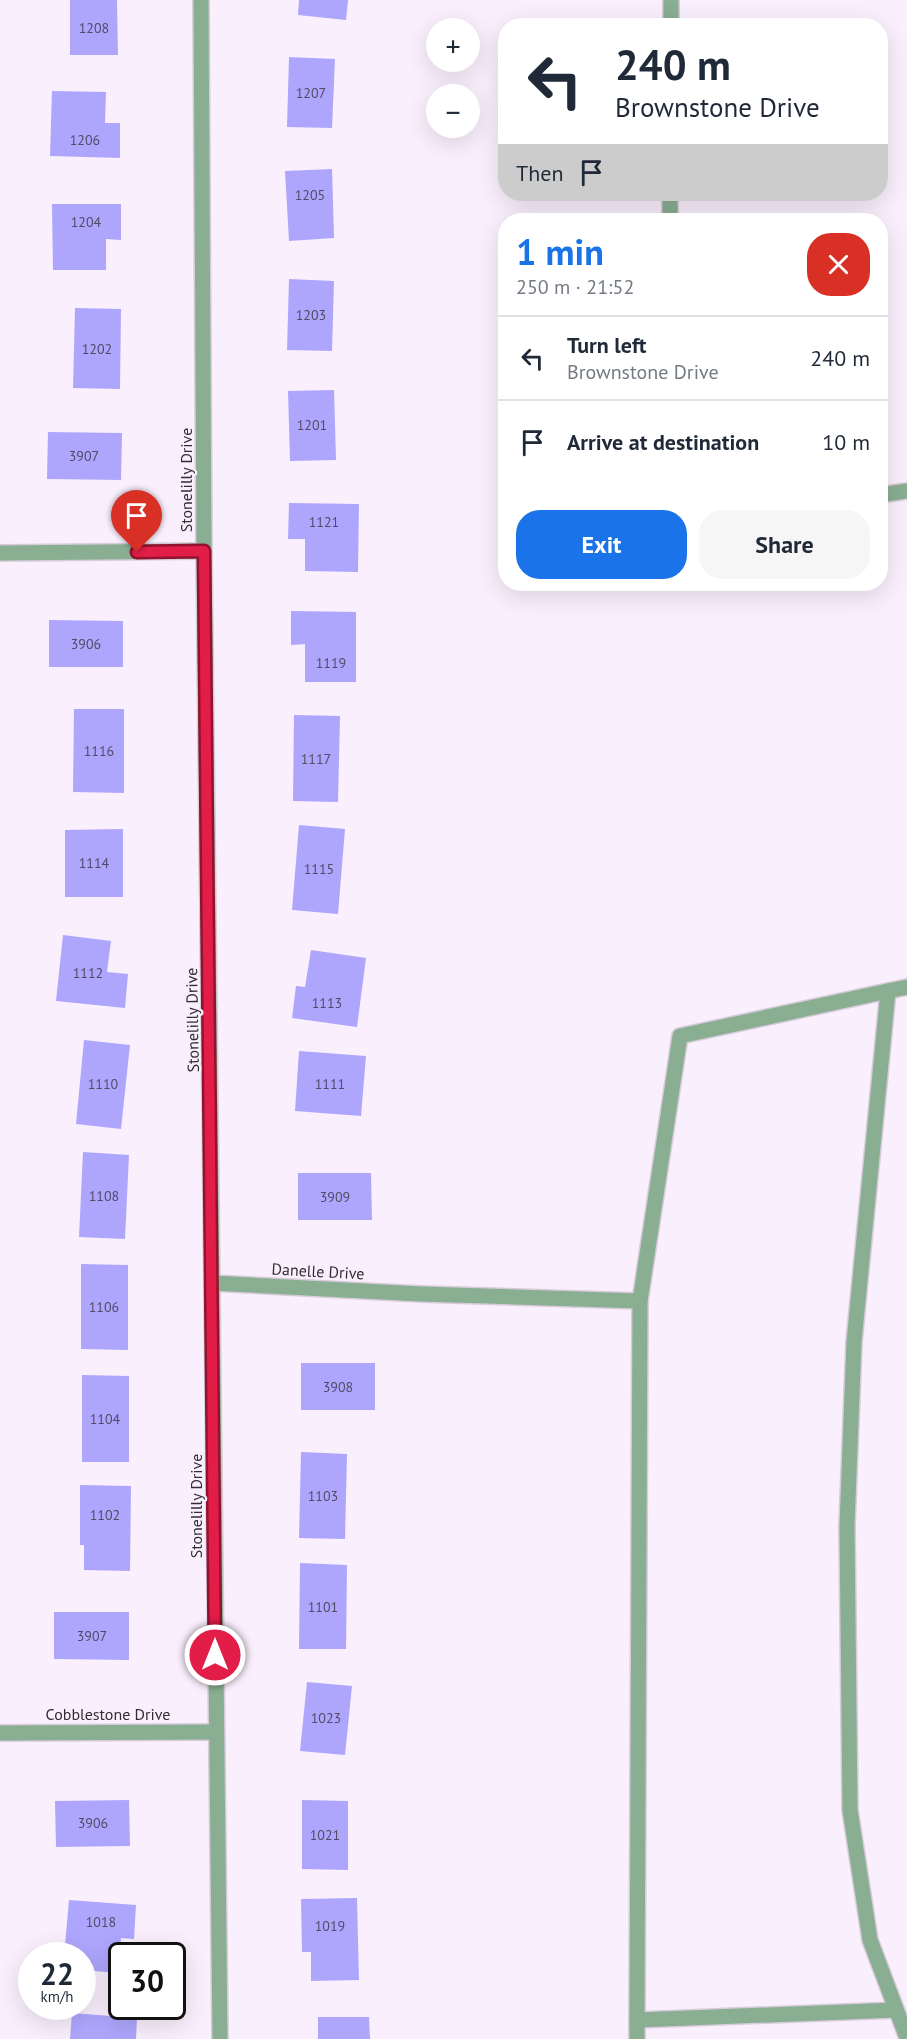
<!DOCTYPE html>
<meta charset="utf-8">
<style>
:root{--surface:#fff;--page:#f6f6f7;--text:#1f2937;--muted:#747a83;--line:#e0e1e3;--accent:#1a73e8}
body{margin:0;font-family:"PT Sans",sans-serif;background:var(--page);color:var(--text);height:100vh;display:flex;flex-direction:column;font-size:22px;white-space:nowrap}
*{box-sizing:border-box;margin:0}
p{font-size:20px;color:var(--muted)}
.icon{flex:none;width:33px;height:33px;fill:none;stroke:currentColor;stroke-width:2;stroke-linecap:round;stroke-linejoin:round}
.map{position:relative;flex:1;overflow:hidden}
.side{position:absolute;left:498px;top:213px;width:390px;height:378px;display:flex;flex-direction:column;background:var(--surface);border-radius:24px;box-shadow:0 6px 24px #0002}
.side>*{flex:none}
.hud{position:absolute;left:498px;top:18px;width:390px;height:183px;border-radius:24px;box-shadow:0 6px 24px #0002;background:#fff;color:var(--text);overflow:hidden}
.buttons{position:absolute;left:426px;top:18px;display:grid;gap:12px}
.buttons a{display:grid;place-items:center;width:54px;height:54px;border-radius:50%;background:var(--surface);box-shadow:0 6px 24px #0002;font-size:30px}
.speed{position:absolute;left:18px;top:1942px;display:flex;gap:12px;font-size:30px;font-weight:700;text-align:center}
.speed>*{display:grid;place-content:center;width:78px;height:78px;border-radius:50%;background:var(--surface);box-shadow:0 6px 24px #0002;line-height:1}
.speed small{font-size:15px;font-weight:400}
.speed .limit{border:3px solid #111;border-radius:9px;background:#fff;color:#111}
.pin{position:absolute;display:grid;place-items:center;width:51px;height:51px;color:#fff;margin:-62px -26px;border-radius:50% 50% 50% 0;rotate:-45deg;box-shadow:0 0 6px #0007}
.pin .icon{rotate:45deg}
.me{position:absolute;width:66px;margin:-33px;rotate:0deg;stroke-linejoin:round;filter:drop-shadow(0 0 4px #0008)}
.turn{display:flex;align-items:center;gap:21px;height:126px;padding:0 18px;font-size:27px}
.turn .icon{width:78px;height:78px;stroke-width:2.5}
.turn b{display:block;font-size:42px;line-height:51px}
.then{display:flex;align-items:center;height:57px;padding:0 18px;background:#0003;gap:12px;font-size:22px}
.round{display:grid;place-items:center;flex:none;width:63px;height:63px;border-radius:24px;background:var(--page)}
.headline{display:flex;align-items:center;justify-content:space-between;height:102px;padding:0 18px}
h1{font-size:36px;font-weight:700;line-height:45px;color:var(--accent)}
.cta{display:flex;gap:12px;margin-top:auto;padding:12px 18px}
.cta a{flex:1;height:69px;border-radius:24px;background:var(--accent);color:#fff;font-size:24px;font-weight:700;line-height:69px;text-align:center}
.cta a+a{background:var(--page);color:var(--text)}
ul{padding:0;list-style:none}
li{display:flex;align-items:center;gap:18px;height:84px;padding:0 18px;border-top:2px solid var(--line)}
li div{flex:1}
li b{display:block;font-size:22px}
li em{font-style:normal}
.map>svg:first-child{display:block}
.building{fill:#aea6fd}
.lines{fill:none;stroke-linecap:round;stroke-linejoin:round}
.minor-casing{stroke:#d6ccd9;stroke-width:18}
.minor{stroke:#8aae92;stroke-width:15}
.route-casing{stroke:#92132f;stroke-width:15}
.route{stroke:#e11d48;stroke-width:10}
.labels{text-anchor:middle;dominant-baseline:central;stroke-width:4.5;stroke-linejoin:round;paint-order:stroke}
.number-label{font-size:14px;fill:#514b66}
.street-label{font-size:16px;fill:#322d33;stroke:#faeffd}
</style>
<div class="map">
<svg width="907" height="2039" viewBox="0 0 907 2039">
<rect width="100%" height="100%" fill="#faeffd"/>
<g class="building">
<path d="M70,0H117L118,55H70Z"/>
<path d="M299,0H348L346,20L298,15Z"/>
<path d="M289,57L335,59L332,128L287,127Z"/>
<path d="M52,91L106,92L105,123H120V158L50,156Z"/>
<path d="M332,169L334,238L289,241L285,171Z"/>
<path d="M52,204H121V240L106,239V270H53Z"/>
<path d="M289,279L334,281L332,351L287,350Z"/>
<path d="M75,308L121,309L120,389L73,388Z"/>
<path d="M334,390L336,460L290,461L288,391Z"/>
<path d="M48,432L122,433L121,480L47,479Z"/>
<path d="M289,503L359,504L358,572L305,571V539H288Z"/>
<path d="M291,611L356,612V682H305V644L291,645Z"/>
<path d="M49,620L123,621V667H49Z"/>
<path d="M74,709H124V793L73,792Z"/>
<path d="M294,715L340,716L338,802L293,801Z"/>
<path d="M299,825L345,829L338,914L292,910Z"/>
<path d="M123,829V897H65V830Z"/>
<path d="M63,935L111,941L107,972L128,974L125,1008L56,1001Z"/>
<path d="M311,950L366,958L357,1027L292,1018L296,986L305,987Z"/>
<path d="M84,1040L130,1045L121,1129L76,1124Z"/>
<path d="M299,1051L366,1056L361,1116L295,1111Z"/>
<path d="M83,1152L129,1155L125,1239L79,1237Z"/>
<path d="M298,1173H371L372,1220H298Z"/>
<path d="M81,1264L128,1265V1350L81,1349Z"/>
<rect x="301" y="1363" width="74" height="47"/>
<path d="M82,1375L129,1376V1462H82Z"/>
<path d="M301,1452L347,1454L345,1539L299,1538Z"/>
<path d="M80,1485L131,1486L130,1571L84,1570V1545H80Z"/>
<path d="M300,1563L347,1565L346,1649H299Z"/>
<path d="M54,1612H129V1660L54,1659Z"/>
<path d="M307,1682L352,1686L345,1755L300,1751Z"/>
<path d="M129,1800L130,1846L56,1847L55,1801Z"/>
<path d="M302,1800L348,1801V1870L302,1869Z"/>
<path d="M357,1898L359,1980L311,1981V1952H302L301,1899Z"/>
<path d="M69,1900L136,1905L134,1939L121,1938L118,1973L82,1970V1956H64Z"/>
<path d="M72,2013L137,2018L136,2039H70Z"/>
<path d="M318,2017H369L370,2039H318Z"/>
</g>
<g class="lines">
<defs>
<g id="minor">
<path d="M201,0L204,551L220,2039"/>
<path d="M671,26V0"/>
<path d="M670,220V194"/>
<path d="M880,495L907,491"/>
<path d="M0,553L204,551"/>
<path d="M907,987L888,991L854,1342L847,1526L850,1810L870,1940L907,2038"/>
<path d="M888,991L680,1036L640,1301L637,2020L896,2010"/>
<path d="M212,1283L421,1294L640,1301"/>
<path d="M0,1733L216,1732"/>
<path d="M637,2020V2039"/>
</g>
</defs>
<use href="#minor" class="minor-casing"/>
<use href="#minor" class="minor"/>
</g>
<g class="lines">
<defs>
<path id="route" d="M137,552L204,551L215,1655"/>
</defs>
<use href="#route" class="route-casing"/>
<use href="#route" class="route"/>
</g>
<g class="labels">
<g class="number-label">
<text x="94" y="28">1208</text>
<text x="311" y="93">1207</text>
<text x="85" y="140">1206</text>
<text x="310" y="195">1205</text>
<text x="86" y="222">1204</text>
<text x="311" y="315">1203</text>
<text x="97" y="349">1202</text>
<text x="312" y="425">1201</text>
<text x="84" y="456">3907</text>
<text x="324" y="522">1121</text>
<text x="86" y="644">3906</text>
<text x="331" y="663">1119</text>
<text x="99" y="751">1116</text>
<text x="316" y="759">1117</text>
<text x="94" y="863">1114</text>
<text x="319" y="869">1115</text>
<text x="88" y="973">1112</text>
<text x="327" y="1003">1113</text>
<text x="103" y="1084">1110</text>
<text x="330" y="1084">1111</text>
<text x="104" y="1196">1108</text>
<text x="335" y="1197">3909</text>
<text x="104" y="1307">1106</text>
<text x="338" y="1387">3908</text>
<text x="105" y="1419">1104</text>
<text x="323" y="1496">1103</text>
<text x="105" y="1515">1102</text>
<text x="323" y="1607">1101</text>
<text x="92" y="1636">3907</text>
<text x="326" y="1718">1023</text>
<text x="93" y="1823">3906</text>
<text x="325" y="1835">1021</text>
<text x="101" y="1922">1018</text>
<text x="330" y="1926">1019</text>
</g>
<g class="street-label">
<text transform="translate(186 480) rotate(-90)">Stonelilly Drive</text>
<text transform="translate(192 1020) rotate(-91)">Stonelilly Drive</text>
<text transform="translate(318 1271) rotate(3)">Danelle Drive</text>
<text transform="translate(196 1506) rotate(-90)">Stonelilly Drive</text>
<text x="108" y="1714">Cobblestone Drive</text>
</g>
</g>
</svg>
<div class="buttons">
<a>+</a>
<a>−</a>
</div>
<div class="speed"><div>22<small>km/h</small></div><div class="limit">30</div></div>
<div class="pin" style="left:137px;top:552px;background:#d93025"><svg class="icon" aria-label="arrive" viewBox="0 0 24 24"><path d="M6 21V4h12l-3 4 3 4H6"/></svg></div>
<svg class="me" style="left:215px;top:1655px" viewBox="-20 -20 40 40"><circle r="17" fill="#e11d48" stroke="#fff" stroke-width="3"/><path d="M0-11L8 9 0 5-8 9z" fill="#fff"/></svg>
<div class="hud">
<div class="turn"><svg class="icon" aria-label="left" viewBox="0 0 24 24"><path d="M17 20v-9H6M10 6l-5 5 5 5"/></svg><div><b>240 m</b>Brownstone Drive</div></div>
<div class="then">Then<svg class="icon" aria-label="arrive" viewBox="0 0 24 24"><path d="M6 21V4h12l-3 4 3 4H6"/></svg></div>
</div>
<section class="side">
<div class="headline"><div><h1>1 min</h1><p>250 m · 21:52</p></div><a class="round" style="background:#d93025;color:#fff"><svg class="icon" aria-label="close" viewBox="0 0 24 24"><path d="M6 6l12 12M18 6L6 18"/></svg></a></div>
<ul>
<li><svg class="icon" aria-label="left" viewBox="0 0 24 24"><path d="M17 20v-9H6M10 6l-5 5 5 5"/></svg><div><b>Turn left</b><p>Brownstone Drive</p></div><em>240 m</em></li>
<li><svg class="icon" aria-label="arrive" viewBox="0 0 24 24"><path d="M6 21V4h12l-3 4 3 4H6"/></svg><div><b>Arrive at destination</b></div><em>10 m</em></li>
</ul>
<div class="cta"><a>Exit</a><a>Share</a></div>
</section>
</div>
